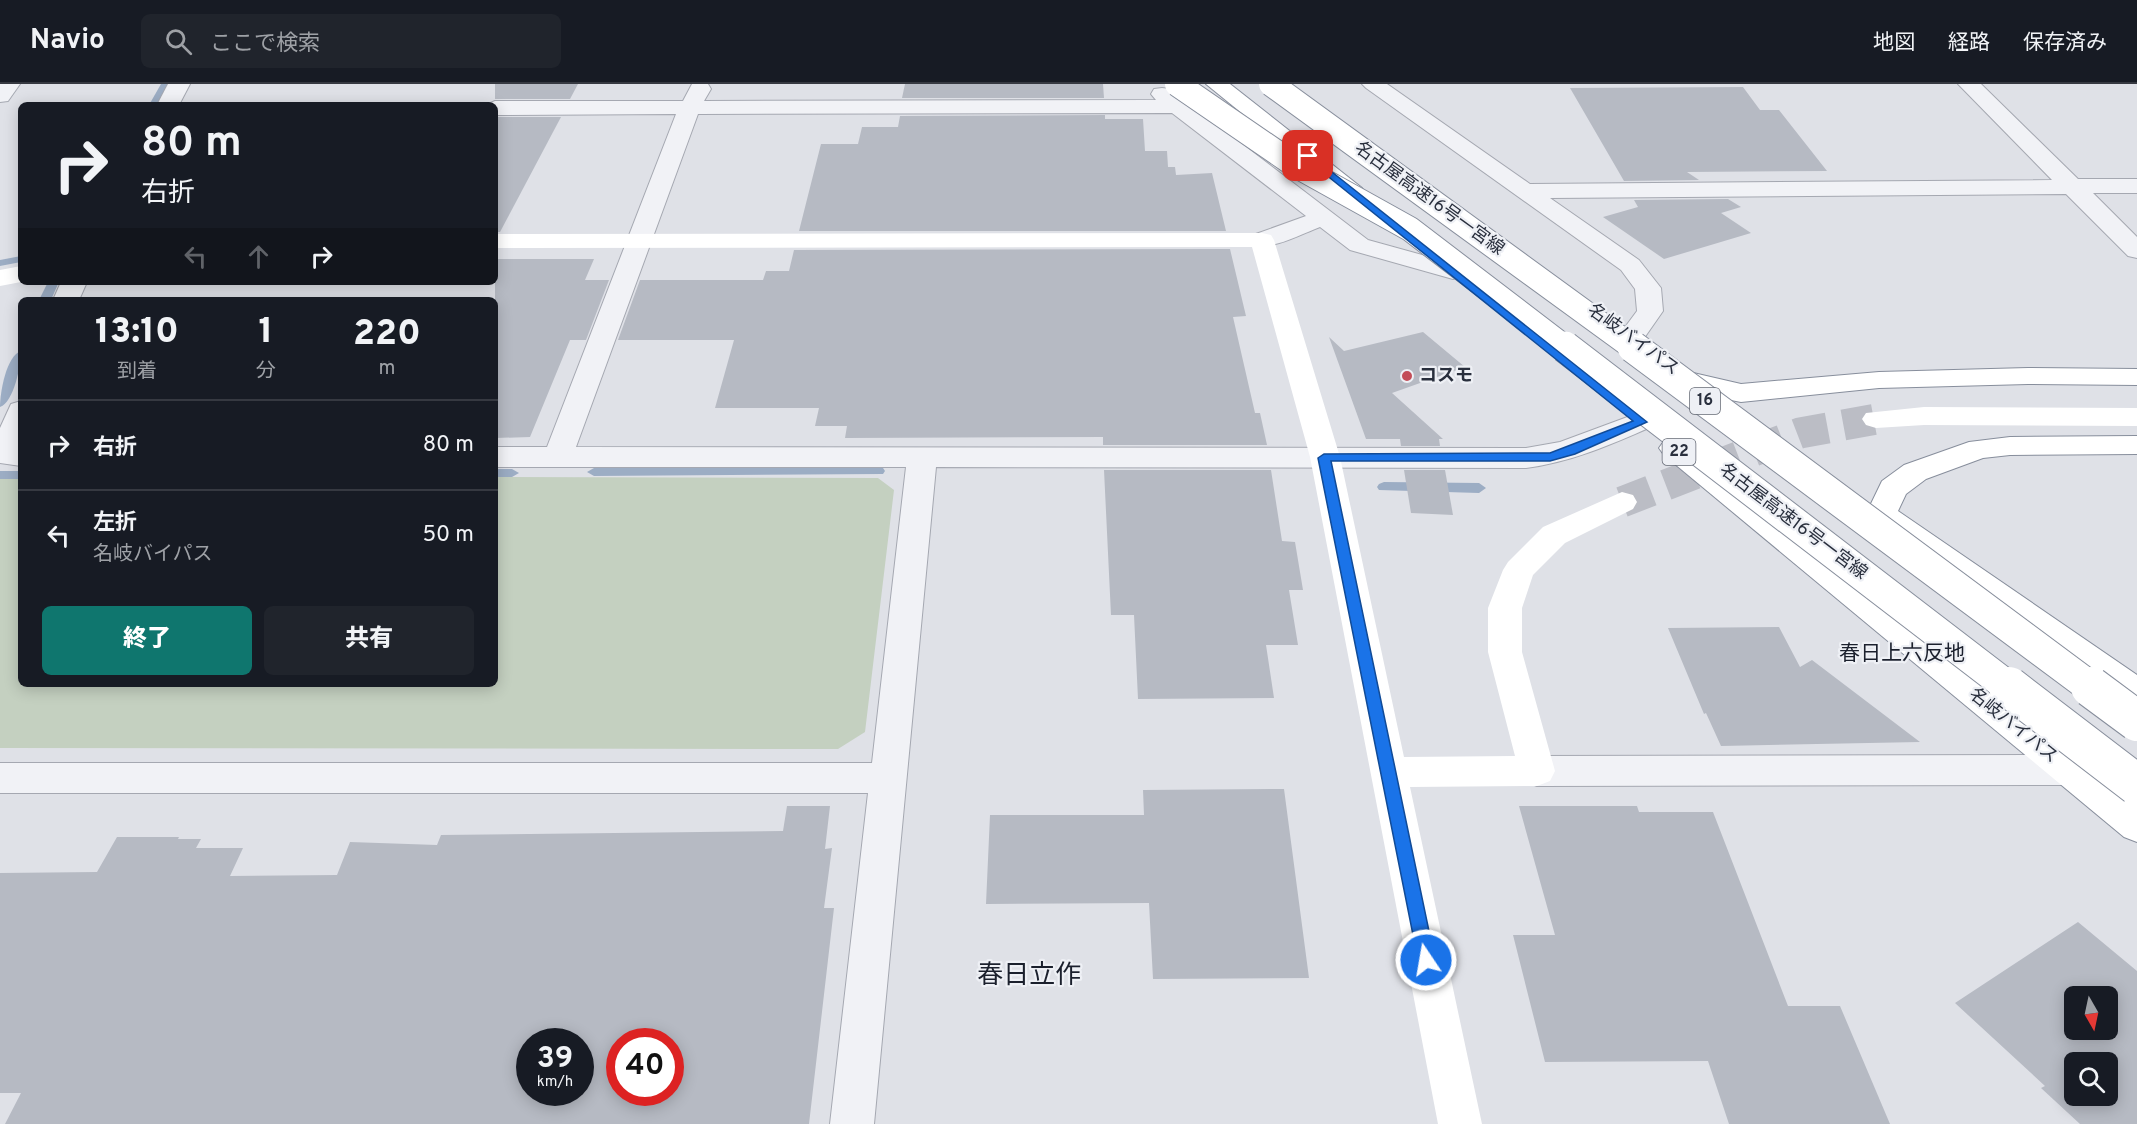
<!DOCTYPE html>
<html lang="ja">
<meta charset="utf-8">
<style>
:root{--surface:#171b24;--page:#20242c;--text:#f1f3f6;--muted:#9ea1a6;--line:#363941;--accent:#0f766e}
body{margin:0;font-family:Overpass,"Noto Sans JP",sans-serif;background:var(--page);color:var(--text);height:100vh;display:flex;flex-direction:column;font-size:22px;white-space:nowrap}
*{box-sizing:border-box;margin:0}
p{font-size:20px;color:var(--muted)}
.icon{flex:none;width:33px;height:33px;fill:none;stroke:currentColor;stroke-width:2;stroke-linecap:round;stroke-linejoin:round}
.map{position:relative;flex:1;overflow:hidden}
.details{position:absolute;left:18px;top:213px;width:480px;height:390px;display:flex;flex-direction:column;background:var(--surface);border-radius:9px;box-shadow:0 3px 15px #0003}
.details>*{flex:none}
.banner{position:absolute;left:18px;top:18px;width:480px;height:183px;border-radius:9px;box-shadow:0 3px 15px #0003;background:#171b24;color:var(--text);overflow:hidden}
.needle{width:39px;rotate:171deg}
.buttons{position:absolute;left:2064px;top:902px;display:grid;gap:12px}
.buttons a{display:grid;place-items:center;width:54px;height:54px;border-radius:9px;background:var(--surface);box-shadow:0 3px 15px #0003;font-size:30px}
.speed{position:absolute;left:516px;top:944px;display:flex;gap:12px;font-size:30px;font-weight:700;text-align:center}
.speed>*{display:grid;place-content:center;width:78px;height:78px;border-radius:50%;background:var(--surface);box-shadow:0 3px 15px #0003;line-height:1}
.speed small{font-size:15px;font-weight:400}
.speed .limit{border:9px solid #d22;background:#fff;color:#111}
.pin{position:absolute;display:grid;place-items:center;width:51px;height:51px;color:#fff;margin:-26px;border-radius:12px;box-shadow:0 3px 9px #0006}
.me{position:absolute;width:66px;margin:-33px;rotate:348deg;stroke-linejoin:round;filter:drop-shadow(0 0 4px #0008)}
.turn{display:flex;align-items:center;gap:21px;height:126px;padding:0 24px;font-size:27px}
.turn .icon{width:78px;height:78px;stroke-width:2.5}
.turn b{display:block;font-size:42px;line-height:51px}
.lanes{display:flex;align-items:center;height:57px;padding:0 24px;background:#0003;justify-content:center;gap:30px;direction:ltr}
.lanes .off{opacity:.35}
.eta{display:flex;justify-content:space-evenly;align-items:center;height:102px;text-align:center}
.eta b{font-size:36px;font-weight:800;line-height:42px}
.button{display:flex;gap:12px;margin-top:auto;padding:12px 24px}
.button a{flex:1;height:69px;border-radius:9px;background:var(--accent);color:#fff;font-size:24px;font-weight:800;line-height:69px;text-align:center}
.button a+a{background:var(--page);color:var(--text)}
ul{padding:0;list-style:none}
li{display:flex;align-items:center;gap:18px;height:90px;padding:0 24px;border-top:2px solid var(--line)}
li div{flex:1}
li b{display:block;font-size:22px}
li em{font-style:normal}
header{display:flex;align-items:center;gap:36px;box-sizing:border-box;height:84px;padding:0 30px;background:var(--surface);border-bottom:2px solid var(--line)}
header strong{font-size:28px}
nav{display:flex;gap:33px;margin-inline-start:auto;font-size:21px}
.search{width:420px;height:54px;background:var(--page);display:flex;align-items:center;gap:15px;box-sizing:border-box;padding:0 21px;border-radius:9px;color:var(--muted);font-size:22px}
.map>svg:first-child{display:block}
.green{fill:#c4d0c0}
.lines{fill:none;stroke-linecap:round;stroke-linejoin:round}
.stream{fill:#9cadc4;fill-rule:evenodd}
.building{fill:#b6bac3;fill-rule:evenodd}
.secondary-tunnel{stroke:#bbbdc5;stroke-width:31;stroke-dasharray:31 16;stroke-linecap:butt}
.street-casing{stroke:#a5a8b1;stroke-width:2}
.highway-casing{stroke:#878e9c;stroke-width:2}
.street{fill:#f1f2f6;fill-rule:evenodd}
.secondary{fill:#fff;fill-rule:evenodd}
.highway{fill:#fff;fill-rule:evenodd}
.highway-bridge-far2-casing{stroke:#878e9c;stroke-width:26;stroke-linecap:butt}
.highway-bridge-far1-casing{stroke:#878e9c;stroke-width:33;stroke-linecap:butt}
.highway-bridge-casing{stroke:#878e9c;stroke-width:42;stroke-linecap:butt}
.highway-bridge-far2{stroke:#fff;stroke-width:24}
.highway-bridge-far1{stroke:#fff;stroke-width:31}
.highway-bridge{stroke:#fff;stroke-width:40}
.route{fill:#1a73e8;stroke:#114b97;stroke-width:1.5}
.poi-dot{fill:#c34d58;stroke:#eef0f5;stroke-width:2}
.labels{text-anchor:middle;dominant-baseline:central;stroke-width:4.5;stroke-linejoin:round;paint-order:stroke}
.shield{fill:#eef0f5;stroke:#646974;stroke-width:1.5}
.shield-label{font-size:16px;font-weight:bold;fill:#292f3d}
.street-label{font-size:18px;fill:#292f3d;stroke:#eef0f5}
.poi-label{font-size:18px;font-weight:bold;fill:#292f3d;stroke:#eef0f5;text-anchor:start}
.quarter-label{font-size:21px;fill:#1b202d;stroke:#eef0f5}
.near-quarter-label{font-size:26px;fill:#1b202d;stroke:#eef0f5}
</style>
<header>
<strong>Navio</strong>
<div class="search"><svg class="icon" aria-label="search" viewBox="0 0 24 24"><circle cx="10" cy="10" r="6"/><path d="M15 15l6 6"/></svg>ここで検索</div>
<nav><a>地図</a><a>経路</a><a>保存済み</a></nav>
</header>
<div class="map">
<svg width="2137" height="1040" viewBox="0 0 2137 1040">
<rect width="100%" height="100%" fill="#dfe1e7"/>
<path class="green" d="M0,393H21V600H495V393L878,394L894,406L865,648L838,665L0,664Z"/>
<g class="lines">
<g class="stream">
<path d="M161,0H171L159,21H149Z"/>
<path d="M21,172V178L0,182V176Z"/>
<path d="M48,198L58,200L51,216H39Z"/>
<path d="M21,267C21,281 14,318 0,323C0,309 6,272 21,267Z"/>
<path d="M878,383L883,384L885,387L883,390L594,392L587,388L594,384Z"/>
<path d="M495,385H512L519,389L512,393H495Z"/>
<rect x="0" y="387" width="21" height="8"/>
<path d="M1384,398L1479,399L1486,404L1479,409L1379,406L1377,403L1379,400Z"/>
</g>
</g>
<g class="building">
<path d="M495,0H578L570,15H495Z"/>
<path d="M905,0H1103L1104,14H902Z"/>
<path d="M1743,3L1760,26H1779L1827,87L1687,88L1699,96L1624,97L1570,4Z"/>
<path d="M1105,31V35H1143L1145,67H1167L1168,83H1175L1176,91L1212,89L1226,147H799L821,60H858L862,43H898L900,32Z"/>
<path d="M495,33H561L500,148H495Z"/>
<path d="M1728,115L1741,123L1721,129L1751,149L1664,175L1603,133L1638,123L1634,116Z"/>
<path d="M1230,165L1246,232L1233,233L1255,329H1260L1267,361H1103V353L845,354L847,342H815L819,324H715L734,256H618L640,196H763L766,187H789L794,166Z"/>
<path d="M495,175H594L585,196H609L586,256H570L530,353L495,354Z"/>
<path d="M1423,248L1465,283L1392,309L1443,355H1439L1440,362H1401L1400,355H1366L1329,253L1344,267Z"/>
<path d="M1104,386H1271L1282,457L1295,458L1303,506H1289L1298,561H1266L1274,614L1138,615L1134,531H1111Z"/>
<path d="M1404,386H1445L1453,431L1411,429Z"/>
<path d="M1779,543L1800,583L1812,576L1920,658L1721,662L1706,629L1704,630L1668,544Z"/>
<path d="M1284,705L1309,894L1153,895L1149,819L986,820L990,731H1144L1143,706Z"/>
<path d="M787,722H830L825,765L832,764L824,824H834L809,1040H5L21,1009H0V789L97,788L117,753H179L178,755H201L196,764H243L230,792L337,791L350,758L437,761L441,751L783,747ZM530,957H580V1008H530ZM620,957H670V1008H620Z"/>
<path d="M1519,722H1637L1639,728H1713L1788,922H1840L1890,1040H1729L1708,977L1545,978L1513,851H1555Z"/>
<path d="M2078,838L2137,887V1040H2080L2041,1004L2045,1002L1955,919ZM2074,912H2108V945H2074ZM2074,978H2108V1011H2074Z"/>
</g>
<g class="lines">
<path class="secondary-tunnel" d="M1622,418L1800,349L1876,335"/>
<defs>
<g id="street">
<path d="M0,0H20L8,17L0,18Z"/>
<path d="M168,0H190L179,21H157Z"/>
<path d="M692,0H708L711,5L704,17L1156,16L1151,10L1154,5L1162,4L1170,5L1368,156L1462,182L1466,187L1462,192L1453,195L1350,166L1320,143C1301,150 1274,166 1253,161L1250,156L1253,151L1306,132L1172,29L698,30L576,363L1526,364L1560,358L1641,328L1651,331L1655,337L1651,343C1610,361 1571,378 1526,384L936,383L874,1040H830L868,709H0V679H872L906,383H495V363H547L676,30L495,31V21H486L495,17H683Z"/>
<path d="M1362,0H1387L1530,100L2052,96L1958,0H1981L2078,95H2137V109H2093L2137,153V174L2128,172L2066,110L1550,114L1639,176L1661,204L1663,227L1640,260L1630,262L1620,260L1617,254L1637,227L1635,205L1621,186L1366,4Z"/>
<path d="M61,198H87L79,216H53Z"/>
<path d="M21,317V382L0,379V344L11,320Z"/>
<path d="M2066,671L2079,676L2084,686L2079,696L2066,701L1537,702L1524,697L1519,687L1524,677L1537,672Z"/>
</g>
<g id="highway">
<path d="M1206,0H1230L1362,104L1366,109L1362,114L1354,116L1346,114Z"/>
<path d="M2028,284L2137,285V301L2028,300L1879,304L1741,318L1706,311L1679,302L1675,296L1679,290L1689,288L1741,300L1879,288Z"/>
<path d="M2137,352V370L2010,371L1983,374L1926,395L1906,410L1898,427L2137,591V622L2125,618L1875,441L1866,430L1882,397L1904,381L1969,358L2010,353Z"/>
<path d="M1674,355L1684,357L2137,720V758L2124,753L1664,371L1659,364L1664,357Z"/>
</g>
</defs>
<use href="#street" class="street-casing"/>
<use href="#highway" class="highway-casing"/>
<use href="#street" class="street"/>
<g class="secondary">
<path d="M1262,149L1271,151L1274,156L1340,373L1404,673L1515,672L1488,568V524L1503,486L1508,478L1543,443L1622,408L1633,411L1637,418L1633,425L1565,459L1533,491L1522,524V568L1555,687L1550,697L1537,702L1410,703L1482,1040H1438L1310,373L1252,163L495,164V150Z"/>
<path d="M21,182V198L0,202V186Z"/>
<path d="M1924,323L2137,324V342L1924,341L1876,344L1866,341L1862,335L1866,329Z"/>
</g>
<use href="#highway" class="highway"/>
<defs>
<g id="highway-bridge-far2">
<path d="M1177,0L1295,81L1410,145L1567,265"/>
<path d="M1271,0L1635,265"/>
</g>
<g id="highway-bridge-far1">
<path d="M1565,263L2011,605"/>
<path d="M1633,263L2093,605"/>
</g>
<g id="highway-bridge">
<path d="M2009,603L2137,701"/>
<path d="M2091,603L2137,637"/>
</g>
</defs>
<use href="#highway-bridge-far2" class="highway-bridge-far2-casing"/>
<use href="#highway-bridge-far1" class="highway-bridge-far1-casing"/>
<use href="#highway-bridge" class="highway-bridge-casing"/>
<use href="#highway-bridge-far2" class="highway-bridge-far2"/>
<use href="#highway-bridge-far1" class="highway-bridge-far1"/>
<use href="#highway-bridge" class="highway-bridge"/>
</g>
<path class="route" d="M1308,69L1647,338L1575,370L1550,377H1331L1435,876L1433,881L1426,883L1420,881L1418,876L1318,374L1324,370L1550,369L1633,337L1305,74L1303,72Z"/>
<circle class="poi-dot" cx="1407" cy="292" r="6"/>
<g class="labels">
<g class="shield">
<rect x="1690" y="304" width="30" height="26" rx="4.5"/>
<rect x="1662.5" y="355" width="33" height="26" rx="4.5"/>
</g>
<g class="shield-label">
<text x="1705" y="317">16</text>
<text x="1679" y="368">22</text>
</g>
<g class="street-label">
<text transform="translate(1429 115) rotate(36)">名古屋高速16号一宮線</text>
<text transform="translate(1633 256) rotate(36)">名岐バイパス</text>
<text transform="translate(1793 438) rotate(37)">名古屋高速16号一宮線</text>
<text transform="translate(2013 642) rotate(39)">名岐バイパス</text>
</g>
<g class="poi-label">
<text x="1419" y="292">コスモ</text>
</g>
<g class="quarter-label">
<text x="1902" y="570">春日上六反地</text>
</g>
<g class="near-quarter-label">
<text x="1029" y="892">春日立作</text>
</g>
</g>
</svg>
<div class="buttons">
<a><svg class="needle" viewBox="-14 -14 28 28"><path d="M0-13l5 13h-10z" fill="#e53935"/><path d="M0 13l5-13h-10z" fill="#9ea1a6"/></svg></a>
<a><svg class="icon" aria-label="search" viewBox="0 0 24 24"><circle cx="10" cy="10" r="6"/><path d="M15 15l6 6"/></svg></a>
</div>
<div class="speed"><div>39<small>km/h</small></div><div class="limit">40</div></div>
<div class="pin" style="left:1308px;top:72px;background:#d93025"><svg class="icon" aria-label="arrive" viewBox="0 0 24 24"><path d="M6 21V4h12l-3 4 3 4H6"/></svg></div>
<svg class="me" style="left:1426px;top:876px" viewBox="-20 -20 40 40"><circle r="17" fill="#1a73e8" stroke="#fff" stroke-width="3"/><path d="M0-11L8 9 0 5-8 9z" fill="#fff"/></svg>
<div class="banner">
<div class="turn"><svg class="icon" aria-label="right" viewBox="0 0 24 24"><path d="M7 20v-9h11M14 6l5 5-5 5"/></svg><div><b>80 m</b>右折</div></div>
<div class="lanes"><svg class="icon off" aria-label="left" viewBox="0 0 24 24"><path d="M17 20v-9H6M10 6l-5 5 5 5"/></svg><svg class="icon off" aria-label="ahead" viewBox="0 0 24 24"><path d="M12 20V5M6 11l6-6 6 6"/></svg><svg class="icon" aria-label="right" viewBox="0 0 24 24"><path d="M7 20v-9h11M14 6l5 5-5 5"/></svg></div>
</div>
<section class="details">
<div class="eta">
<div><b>13:10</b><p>到着</p></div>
<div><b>1</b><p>分</p></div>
<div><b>220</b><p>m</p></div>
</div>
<ul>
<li><svg class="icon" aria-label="right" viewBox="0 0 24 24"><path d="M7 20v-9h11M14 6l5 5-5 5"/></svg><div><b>右折</b></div><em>80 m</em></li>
<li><svg class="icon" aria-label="left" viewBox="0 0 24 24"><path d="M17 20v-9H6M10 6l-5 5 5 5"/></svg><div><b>左折</b><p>名岐バイパス</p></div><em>50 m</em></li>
</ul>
<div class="button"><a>終了</a><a>共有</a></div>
</section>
</div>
